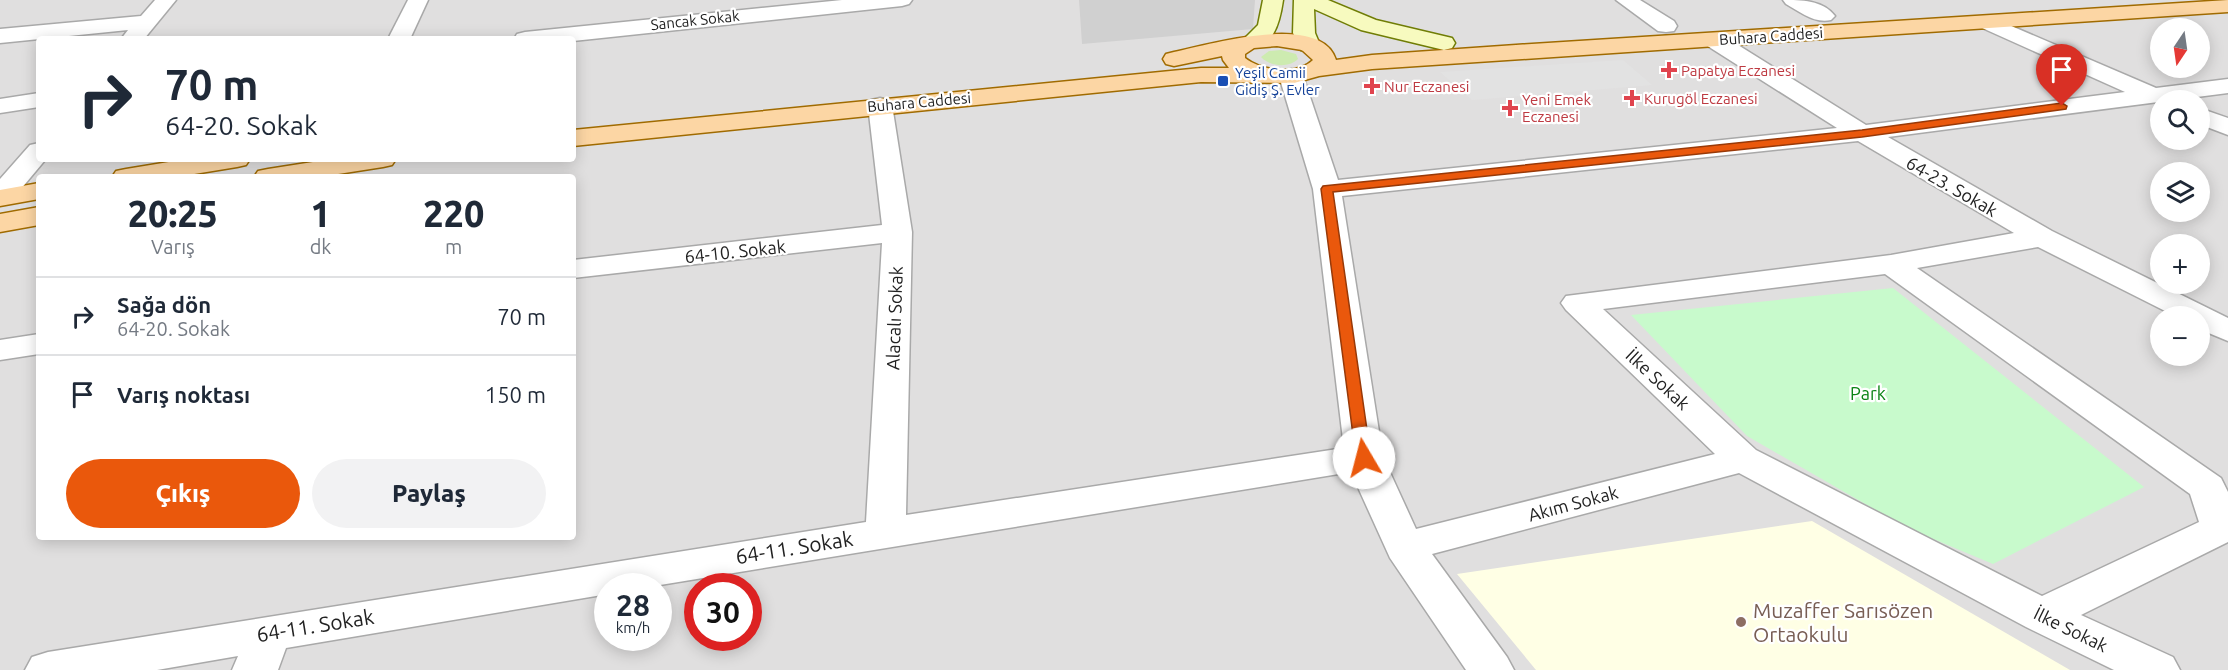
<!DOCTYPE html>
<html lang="tr">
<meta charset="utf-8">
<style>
:root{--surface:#fff;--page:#f2f2f3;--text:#1f2937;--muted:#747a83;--line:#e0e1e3;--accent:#ea580c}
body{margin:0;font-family:Ubuntu,sans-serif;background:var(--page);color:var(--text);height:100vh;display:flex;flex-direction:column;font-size:22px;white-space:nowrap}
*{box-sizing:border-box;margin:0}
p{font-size:20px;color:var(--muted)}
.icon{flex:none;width:33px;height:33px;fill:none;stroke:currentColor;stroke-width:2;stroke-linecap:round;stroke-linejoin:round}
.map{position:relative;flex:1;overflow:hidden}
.drawer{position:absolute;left:36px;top:174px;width:540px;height:366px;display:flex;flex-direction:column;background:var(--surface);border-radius:6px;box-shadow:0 3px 15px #0003}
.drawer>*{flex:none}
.top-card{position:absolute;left:36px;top:36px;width:540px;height:126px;border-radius:6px;box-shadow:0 3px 15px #0003;background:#fff;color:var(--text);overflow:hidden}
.needle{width:39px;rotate:193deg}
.fabs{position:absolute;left:2150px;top:18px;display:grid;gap:12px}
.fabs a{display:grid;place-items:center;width:60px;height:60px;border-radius:50%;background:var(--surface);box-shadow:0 3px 15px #0003;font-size:30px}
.speed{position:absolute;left:594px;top:573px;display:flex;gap:12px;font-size:30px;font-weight:700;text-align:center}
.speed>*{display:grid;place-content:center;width:78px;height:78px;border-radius:50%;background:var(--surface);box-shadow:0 3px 15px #0003;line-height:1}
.speed small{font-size:15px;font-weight:400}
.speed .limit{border:9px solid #d22;background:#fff;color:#111}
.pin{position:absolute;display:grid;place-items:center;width:51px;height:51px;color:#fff;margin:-62px -26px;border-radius:50% 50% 50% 0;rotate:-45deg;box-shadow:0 0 6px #0007}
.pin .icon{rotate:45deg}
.me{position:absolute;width:66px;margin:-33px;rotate:352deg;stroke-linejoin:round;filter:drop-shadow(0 0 4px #0008)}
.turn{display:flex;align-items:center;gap:21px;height:126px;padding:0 30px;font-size:27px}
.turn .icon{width:78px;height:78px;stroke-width:2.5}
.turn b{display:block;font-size:42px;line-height:51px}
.eta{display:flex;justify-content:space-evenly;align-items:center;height:102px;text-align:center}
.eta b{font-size:36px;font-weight:800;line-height:42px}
.cta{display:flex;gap:12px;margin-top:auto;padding:12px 30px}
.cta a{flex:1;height:69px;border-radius:36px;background:var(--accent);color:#fff;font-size:24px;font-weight:800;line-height:69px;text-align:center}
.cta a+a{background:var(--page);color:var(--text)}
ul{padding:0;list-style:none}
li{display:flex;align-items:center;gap:18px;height:78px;padding:0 30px;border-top:2px solid var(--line)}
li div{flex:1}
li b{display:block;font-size:22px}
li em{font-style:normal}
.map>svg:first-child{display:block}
.residential{fill:#e0dfdf;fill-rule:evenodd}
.education{fill:#ffffe5}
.religious{fill:#d0d0d0}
.grass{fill:#cdebb0}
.park{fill:#c8facc}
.parking{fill:#e2e2e2}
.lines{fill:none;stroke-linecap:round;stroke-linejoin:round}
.street-casing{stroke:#a9a9a9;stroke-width:3}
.secondary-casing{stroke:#707d05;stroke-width:3}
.primary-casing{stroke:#a06b00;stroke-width:3}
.street{fill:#fff;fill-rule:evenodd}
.secondary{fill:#f7fabf;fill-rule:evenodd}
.primary{fill:#fcd6a4;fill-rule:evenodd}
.route{fill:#ea580c;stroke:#983908;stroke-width:1.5}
.health-dot{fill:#e0444e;stroke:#fff;stroke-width:2}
.transit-dot{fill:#1a4fb4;stroke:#fff;stroke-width:2}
.education-dot{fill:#8d6e63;stroke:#fff;stroke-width:2}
.labels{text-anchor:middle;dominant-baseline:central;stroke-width:4.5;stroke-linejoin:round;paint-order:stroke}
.far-street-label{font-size:15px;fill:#222;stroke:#fff}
.far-health-label{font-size:15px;fill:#be3a42;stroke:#fff;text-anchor:start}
.far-transit-label{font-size:15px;fill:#164399;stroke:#fff;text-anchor:start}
.street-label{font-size:18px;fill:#222;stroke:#fff}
.park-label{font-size:18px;fill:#0c8416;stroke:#fff}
.near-street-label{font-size:21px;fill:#222;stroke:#fff}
.near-education-label{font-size:21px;fill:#785e54;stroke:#fff;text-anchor:start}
</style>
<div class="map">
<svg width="2228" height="670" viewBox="0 0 2228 670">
<rect width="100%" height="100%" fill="#f2efe9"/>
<path class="residential" d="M0,0H2228V670H0ZM2160,28H2199V68H2160ZM39,39H573V159H39ZM2160,100H2199V140H2160ZM2160,172H2199V212H2160ZM39,177H573V537H39ZM2160,244H2199V284H2160ZM2160,316H2199V356H2160ZM608,586H658V638H608ZM698,586H748V638H698Z"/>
<path class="education" d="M1812,521L2070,670H1536L1457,574Z"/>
<path class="religious" d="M1079,0H1255L1253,29L1082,44Z"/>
<path class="grass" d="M1281,50L1296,54L1298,59C1289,68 1270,67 1261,57L1269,51Z"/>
<path class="park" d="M1893,288L2144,487L1993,564L1907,528L1747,436L1631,315Z"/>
<path class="parking" d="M1623,60L1652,85L1472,100L1440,72Z"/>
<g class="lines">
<defs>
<g id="street">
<path d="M155,0H176L144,39H121L128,30L0,43V29L141,16Z"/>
<path d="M408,0H428L410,39H388Z"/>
<path d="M842,0H912L909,4L902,6L573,41L514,39L517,34L525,32Z"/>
<path d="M1616,0H1640L1674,21L1677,26L1674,31L1666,32L1658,31Z"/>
<path d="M1783,0C1801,0 1823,0 1835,16L1831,20C1815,24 1800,12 1786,4Z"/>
<path d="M1988,16L2156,88L2228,79V93L1888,137L2052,231L2228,318V341L2199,329V316H2175L2038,247L1917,268L2221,478L2228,492V542L2081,615L2173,657L2180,670H2114L2026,627L1739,473L1432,554L1507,657L1514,670H1466L1390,558L1351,472L654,586H608V594L286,648L278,670H232L238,656L157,670H25L32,657L48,652L866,522L882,243L573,278V260L882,225L868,105L871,100L880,98L889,100L892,105L912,232L906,515L1344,448L1313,189L1279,76L1283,71L1291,69L1299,71L1303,76L1338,180L1837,128L1706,45L1703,40L1706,35L1714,33L1722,35L1866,125L2125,92L1980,27L1977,22L1980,17ZM1858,141L2014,233L1891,255L1566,296L1561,303L1566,310L1715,454L1416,529L1383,457L1342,196ZM1885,274L2190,494L2199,522L2042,596L1756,450L1603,309Z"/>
<path d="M39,93V107L0,113V99Z"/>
<path d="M2199,108L2228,118V135L2199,124Z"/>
<path d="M39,143V159H46L10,202L0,204V179L30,145Z"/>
<path d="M39,334V354L0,360V340Z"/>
</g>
<g id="secondary">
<path d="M1263,0H1283C1280,21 1273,53 1245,46L1242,41L1258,25Z"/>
<path d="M1294,0H1328L1376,20L1452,38L1455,43L1452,48L1444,50L1361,30L1314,9L1315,33L1320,45L1317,50L1309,52L1301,50L1293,33Z"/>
</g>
<g id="primary">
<path d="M2228,0V12L1372,69L1319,76L1294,83L1201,82L573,146V130L1201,68H1229L1223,60L1222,56L1174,66L1166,64L1163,59L1166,54L1174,52C1208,45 1321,11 1336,60L1372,55L1516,45ZM1277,46L1302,50L1313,60C1296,76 1262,71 1245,58V54L1254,48Z"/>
<path d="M187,159H250L246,165L237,167L176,177H112L116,171L126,169Z"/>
<path d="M332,159H396L392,165L383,167L319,177H254L258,171L268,169Z"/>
<path d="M39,183V199L0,206V190Z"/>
<path d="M39,207V225L0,232V214Z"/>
</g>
</defs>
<use href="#street" class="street-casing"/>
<use href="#secondary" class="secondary-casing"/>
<use href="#primary" class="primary-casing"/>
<use href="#street" class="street"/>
<use href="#secondary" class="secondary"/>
<use href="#primary" class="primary"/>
</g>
<path class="route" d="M2062,103L2067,106L2066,109L1862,137L1333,192L1371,458L1364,463L1356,458L1321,189L1323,186L1862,130Z"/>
<g class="health-dot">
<path d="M1666 61h6v6h6v6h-6v6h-6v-6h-6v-6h6z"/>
<path d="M1369 77h6v6h6v6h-6v6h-6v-6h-6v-6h6z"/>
<path d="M1629 89h6v6h6v6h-6v6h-6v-6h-6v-6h6z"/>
<path d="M1507 99h6v6h6v6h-6v6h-6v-6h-6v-6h6z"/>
</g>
<rect class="transit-dot" x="1217" y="75" width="12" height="12" rx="3"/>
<circle class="education-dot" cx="1741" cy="622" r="6"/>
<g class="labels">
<g class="far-street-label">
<text transform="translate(695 20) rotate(-6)">Sancak Sokak</text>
<text transform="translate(1771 36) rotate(-4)">Buhara Caddesi</text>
<text transform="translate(919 102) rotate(-5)">Buhara Caddesi</text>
</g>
<g class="far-health-label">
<text x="1681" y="70">Papatya Eczanesi</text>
<text x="1384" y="86">Nur Eczanesi</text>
<text x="1644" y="98">Kurugöl Eczanesi</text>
<text x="1522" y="99">Yeni Emek<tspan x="1522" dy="17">Eczanesi</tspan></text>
</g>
<g class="far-transit-label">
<text x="1235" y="72">Yeşil Camii<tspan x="1235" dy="17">Gidiş Ş. Evler</tspan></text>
</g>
<g class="street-label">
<text transform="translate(1952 186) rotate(30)">64-23. Sokak</text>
<text transform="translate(735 251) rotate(-6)">64-10. Sokak</text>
<text transform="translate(894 318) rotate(-88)">Alacalı Sokak</text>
<text transform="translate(1658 379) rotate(43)">İlke Sokak</text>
<text transform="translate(1573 503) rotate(-15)">Akım Sokak</text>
<text transform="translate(2071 629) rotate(26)">İlke Sokak</text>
</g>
<g class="park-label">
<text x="1868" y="393">Park</text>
</g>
<g class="near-street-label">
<text transform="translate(794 547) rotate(-9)">64-11. Sokak</text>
<text transform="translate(315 625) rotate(-9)">64-11. Sokak</text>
</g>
<g class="near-education-label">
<text x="1753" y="610">Muzaffer Sarısözen<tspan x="1753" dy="24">Ortaokulu</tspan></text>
</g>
</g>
</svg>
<div class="fabs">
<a><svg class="needle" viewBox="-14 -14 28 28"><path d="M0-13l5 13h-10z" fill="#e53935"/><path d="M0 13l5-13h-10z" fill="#747a83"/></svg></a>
<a><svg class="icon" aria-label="search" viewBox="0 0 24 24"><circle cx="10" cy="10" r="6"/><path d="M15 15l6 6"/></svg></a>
<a><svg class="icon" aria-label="layers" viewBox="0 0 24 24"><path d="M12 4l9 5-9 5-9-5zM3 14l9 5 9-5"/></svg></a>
<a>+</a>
<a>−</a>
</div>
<div class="speed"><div>28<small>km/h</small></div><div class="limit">30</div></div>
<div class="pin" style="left:2062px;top:106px;background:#d93025"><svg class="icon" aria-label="arrive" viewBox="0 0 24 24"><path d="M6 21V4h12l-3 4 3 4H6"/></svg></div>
<svg class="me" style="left:1364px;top:458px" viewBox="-20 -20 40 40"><circle r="19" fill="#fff"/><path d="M0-13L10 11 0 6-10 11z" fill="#ea580c"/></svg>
<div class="top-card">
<div class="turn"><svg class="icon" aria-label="right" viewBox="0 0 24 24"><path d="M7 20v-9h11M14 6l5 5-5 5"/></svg><div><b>70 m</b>64-20. Sokak</div></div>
</div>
<section class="drawer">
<div class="eta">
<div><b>20:25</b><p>Varış</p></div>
<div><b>1</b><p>dk</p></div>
<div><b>220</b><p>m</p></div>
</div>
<ul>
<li><svg class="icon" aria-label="right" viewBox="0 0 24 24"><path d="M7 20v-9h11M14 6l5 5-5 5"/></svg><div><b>Sağa dön</b><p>64-20. Sokak</p></div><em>70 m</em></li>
<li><svg class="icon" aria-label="arrive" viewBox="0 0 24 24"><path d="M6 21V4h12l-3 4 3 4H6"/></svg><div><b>Varış noktası</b></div><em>150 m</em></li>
</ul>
<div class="cta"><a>Çıkış</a><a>Paylaş</a></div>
</section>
</div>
